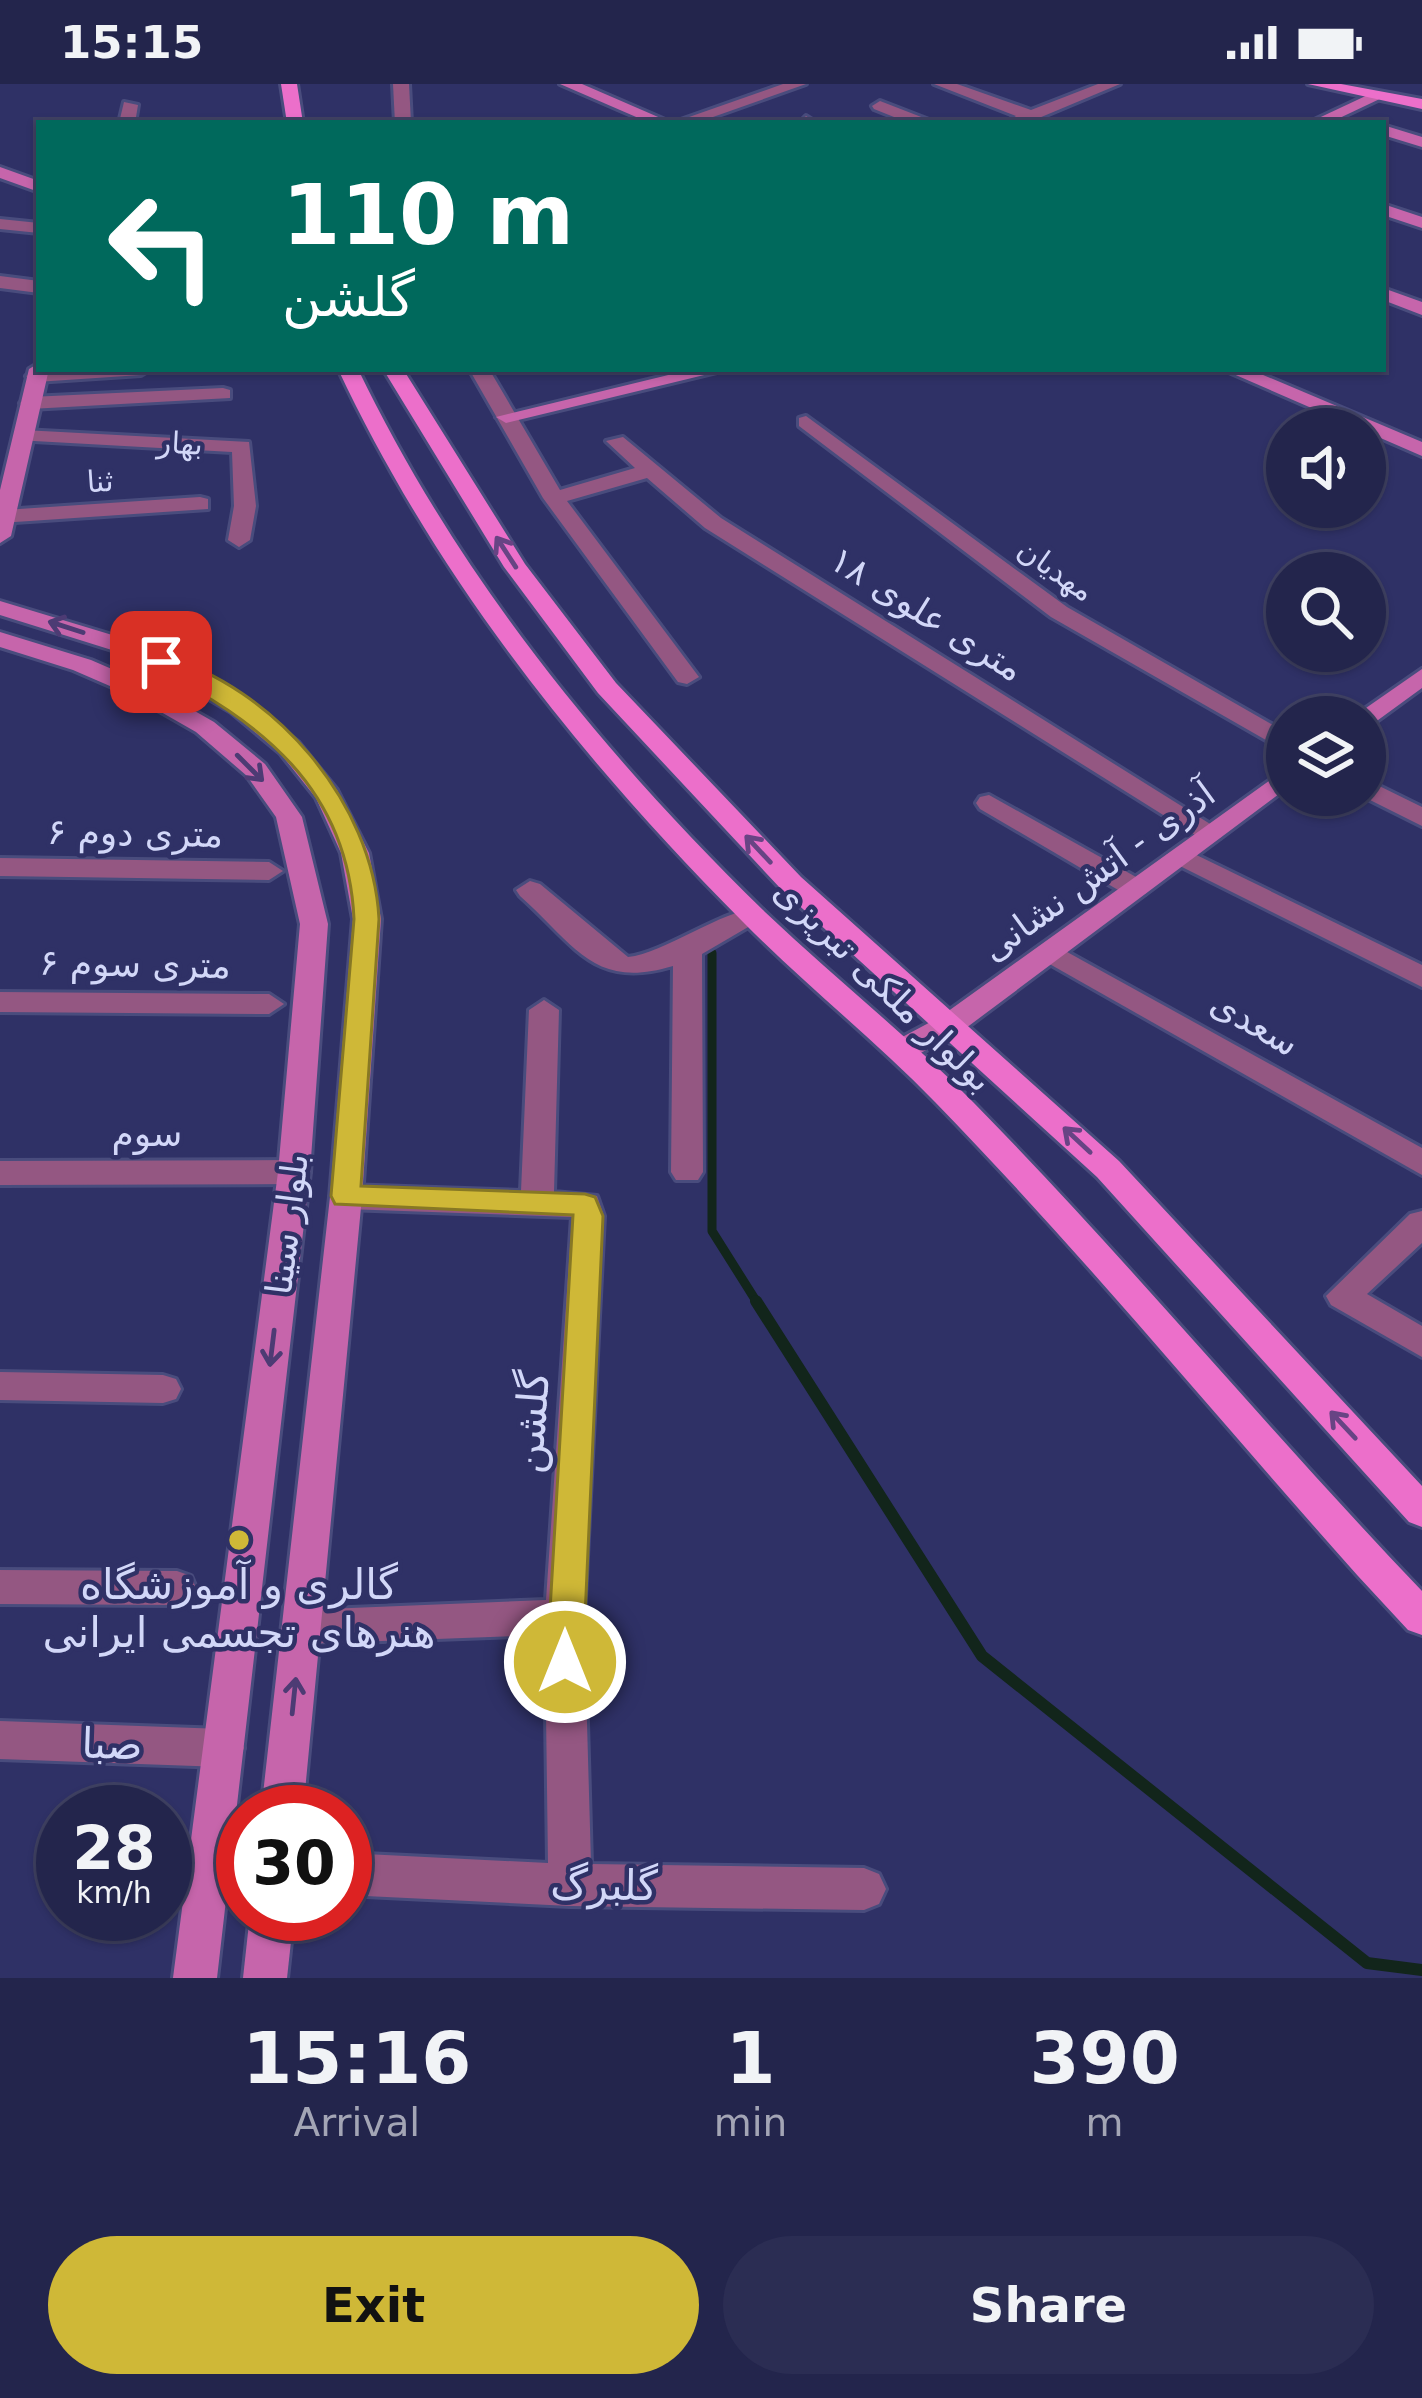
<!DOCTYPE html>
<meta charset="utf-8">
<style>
:root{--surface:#23254c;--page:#2b2d53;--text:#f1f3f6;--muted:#a3a5b5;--line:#404264;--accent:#cfb837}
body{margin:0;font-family:"DejaVu Sans","Noto Naskh Arabic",sans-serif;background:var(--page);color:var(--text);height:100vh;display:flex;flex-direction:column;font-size:45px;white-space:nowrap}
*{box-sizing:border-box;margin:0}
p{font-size:39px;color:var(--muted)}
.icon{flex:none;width:66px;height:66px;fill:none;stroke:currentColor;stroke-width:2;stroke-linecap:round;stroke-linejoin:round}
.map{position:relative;height:1894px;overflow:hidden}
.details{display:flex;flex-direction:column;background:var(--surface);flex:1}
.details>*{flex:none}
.banner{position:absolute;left:36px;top:36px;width:1350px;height:252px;border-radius:0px;box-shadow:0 3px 9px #0004,0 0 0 3px var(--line);background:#00695c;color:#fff;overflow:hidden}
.controls{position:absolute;left:1266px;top:324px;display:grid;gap:24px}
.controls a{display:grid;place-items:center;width:120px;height:120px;border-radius:50%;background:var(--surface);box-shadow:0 3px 9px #0004,0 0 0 3px var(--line);font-size:60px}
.speed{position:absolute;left:36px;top:1701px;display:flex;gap:24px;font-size:60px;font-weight:700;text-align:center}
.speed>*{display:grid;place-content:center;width:156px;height:156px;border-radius:50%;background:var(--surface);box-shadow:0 3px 9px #0004,0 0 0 3px var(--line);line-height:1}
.speed small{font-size:30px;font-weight:400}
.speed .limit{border:18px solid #d22;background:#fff;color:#111}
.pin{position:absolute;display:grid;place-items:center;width:102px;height:102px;color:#fff;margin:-51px;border-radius:24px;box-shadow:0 6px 18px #0006}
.me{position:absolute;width:132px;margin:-66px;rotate:0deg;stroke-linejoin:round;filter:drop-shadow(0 0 9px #0008)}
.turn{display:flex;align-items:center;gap:42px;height:252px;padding:0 48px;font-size:54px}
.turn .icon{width:156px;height:156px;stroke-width:2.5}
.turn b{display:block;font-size:84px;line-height:102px}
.eta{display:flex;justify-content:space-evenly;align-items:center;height:204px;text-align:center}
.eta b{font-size:72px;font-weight:700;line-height:84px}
.action{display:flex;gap:24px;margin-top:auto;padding:24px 48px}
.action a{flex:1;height:138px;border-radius:72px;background:var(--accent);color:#111;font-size:48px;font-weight:700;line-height:138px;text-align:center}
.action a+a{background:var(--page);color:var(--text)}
.status{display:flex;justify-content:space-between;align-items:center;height:84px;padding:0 60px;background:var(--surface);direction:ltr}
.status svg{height:33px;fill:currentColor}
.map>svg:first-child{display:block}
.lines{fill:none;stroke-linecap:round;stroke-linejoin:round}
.stream-far1{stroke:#12251b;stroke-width:9}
.stream{stroke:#12251b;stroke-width:12}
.street-casing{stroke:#494c7d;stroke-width:6}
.secondary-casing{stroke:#494c7d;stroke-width:6}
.primary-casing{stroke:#494c7d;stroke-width:6}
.street{fill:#945782;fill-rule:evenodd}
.secondary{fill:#c665ab;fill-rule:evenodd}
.primary{fill:#ec6fca;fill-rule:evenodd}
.oneway{stroke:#684484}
.oneway2{stroke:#4d3b74}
.route{fill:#cfb837;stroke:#877824;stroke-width:3}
.poi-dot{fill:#cfb837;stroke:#2f3166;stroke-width:4.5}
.labels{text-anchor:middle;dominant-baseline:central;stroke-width:9;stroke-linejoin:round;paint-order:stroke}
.far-street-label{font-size:30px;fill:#d2d7f8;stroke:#2f3166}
.street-label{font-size:36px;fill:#d2d7f8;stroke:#2f3166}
.near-street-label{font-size:42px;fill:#d2d7f8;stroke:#2f3166}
.near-poi-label{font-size:42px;fill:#d2d7f8;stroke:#2f3166}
</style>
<div class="status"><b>15:15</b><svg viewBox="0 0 49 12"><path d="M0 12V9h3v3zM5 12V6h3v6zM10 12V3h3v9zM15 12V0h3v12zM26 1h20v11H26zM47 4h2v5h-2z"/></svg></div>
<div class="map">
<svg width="1422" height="1894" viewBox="0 0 1422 1894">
<rect width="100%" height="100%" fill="#2f3166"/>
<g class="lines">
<path class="stream-far1" d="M712,869V1147L758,1220"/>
<path class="stream" d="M756,1217L982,1572L1367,1879L1422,1886"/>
<defs>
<g id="street">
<path d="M393,0H409L411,39H395Z"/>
<path d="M783,0H806L696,39H672Z"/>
<path d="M934,0H957L1031,26L1098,0H1120L1027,39H1005L1016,32Z"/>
<path d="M880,17L929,36L931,39H909L874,25L872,22Z"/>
<path d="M124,18L138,21L135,39H119Z"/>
<path d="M806,32L817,39H799Z"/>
<path d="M0,135L39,139V149L0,145Z"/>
<path d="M0,192L39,197V209L0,204Z"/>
<path d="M52,285H151L141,291L36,298L26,292Z"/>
<path d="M469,285H489L560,406L635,384L606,357L623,353L721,434L1223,748L1220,754H1200L705,444L647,394L567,417L699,593L687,600L678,598L543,414Z"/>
<path d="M223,304L230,306V314L30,325L20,319L30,313Z"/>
<path d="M806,332L1067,523L1287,649V668L1051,533L799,342V334Z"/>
<path d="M23,346L249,358L256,422L250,456L239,463L228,456L234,422L232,368L16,356V348Z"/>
<path d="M200,413L208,415V425L0,439L4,426Z"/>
<path d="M1365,695L1422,723V742L1360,711H1365Z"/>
<path d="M989,711L1145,798L1149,804L1145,810H1125L980,725L976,719L980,713Z"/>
<path d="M1180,763L1422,881V903L1170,777L1166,771Z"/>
<path d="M0,774L269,778L283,787L269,796L0,792Z"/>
<path d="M530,797L540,800L628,873C667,869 733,818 763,826L767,832L702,870L703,1088L698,1096H676L671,1088L673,882C594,906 576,862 520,812L516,806Z"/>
<path d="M1049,858L1422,1064V1091L1039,874L1035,867Z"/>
<path d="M0,908L269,910L284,920L269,930L0,928Z"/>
<path d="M544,916L559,926L554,1108L597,1112L604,1132L584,1533L591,1780L864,1784L879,1790L886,1805L879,1820L864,1826L570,1822L345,1811V1769L548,1779L545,1551L302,1560L288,1555L282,1543L288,1531L302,1526L546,1516L572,1133L346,1125L334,1122L330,1113L334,1104L346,1101L521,1107L529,926Z"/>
<path d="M294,1076L305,1080L310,1088L305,1096L294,1100L0,1101V1077Z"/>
<path d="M1422,1127V1159L1367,1210L1422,1242V1273L1331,1221L1326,1212L1410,1130Z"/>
<path d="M0,1288L163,1291L176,1295L181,1305L176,1315L163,1319L0,1316Z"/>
<path d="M0,1486L177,1487L191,1492L196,1504L191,1516L177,1521L0,1520Z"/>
<path d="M0,1637L223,1645L238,1650L244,1664L238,1678L223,1683L0,1675Z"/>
</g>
<g id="secondary">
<path d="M560,0H582L672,39H650Z"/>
<path d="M1372,9L1386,12L1329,39H1308Z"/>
<path d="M1383,41L1422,53V63L1383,51Z"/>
<path d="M0,83L39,97V108L0,94Z"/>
<path d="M1383,120L1422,133V144L1383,131Z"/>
<path d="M1383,204L1422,218V231L1383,216Z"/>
<path d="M39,279V285H49L11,452L0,459V406L29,285Z"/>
<path d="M693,285H729L506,339L496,333Z"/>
<path d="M1222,285H1249L1422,358V372Z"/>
<path d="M0,517L132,557L192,584L249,618L298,658L337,706L369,769L381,835L362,1113L303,1728H261L330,1113L353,835L341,769L316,714L280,669L231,628L175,595L115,567L0,531Z"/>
<path d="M0,548L91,576L151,602L214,638L265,680L302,733L328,840L310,1088L217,1894H173L278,1088L300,840L276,733L247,692L196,648L133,612L73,586L0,563Z"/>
<path d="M1422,585V604L1374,639L1365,642V633H1353Z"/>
<path d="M1287,684V704L962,947L913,973H891L887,966L891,959L940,933Z"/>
<path d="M250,1830H294L287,1894H243Z"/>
</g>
<g id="primary">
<path d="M281,0H297L303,39H287Z"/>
<path d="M1308,0H1341L1422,15V25Z"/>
<path d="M338,285H358C458,492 601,668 765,828C833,893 907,951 973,1018C1128,1176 1269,1347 1422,1507V1551L1408,1546L1358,1492C1217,1334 1083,1170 935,1018C874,955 805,901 743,838C580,674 437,495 338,285Z"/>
<path d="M383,285H403L525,480L616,599L801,793L1119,1077L1422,1402V1443L1409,1438L1097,1093L781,805L598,609L504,483Z"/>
</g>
</defs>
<use href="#street" class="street-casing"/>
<use href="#secondary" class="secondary-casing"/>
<use href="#primary" class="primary-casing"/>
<use href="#street" class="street"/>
<use href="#secondary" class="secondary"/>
<use href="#primary" class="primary"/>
</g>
<defs><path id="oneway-shaft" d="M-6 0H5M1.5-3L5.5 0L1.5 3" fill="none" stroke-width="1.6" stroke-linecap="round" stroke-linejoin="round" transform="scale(3)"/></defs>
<g class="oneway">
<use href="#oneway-shaft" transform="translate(506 468) rotate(-123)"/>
<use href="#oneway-shaft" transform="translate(758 765) rotate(-133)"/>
<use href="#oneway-shaft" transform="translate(1077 1056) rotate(-137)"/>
<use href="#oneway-shaft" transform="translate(1343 1341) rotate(-133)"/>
</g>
<g class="oneway2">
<use href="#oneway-shaft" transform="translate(66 543) rotate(-162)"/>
<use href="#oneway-shaft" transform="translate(250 684) rotate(45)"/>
<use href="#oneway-shaft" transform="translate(272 1264) rotate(97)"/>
<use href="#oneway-shaft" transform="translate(294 1612) rotate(-84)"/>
</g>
<path class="route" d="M161,571C274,603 373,718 379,835L361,1102L585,1110L595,1113L603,1132L583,1578L578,1589L565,1594L552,1589L547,1578L573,1131L335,1120L331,1112L354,835C348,704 260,637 153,583L150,578Z"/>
<circle class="poi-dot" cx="239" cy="1456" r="12"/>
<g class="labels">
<g class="far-street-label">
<text transform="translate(180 359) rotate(3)">بهار</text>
<text transform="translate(100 397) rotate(-4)">ثنا</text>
<text transform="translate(1056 486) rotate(35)">مهدیان</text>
</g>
<g class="street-label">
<text transform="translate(927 530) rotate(32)">۱۸ متری علوی</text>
<text transform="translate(135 749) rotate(1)">۶ متری دوم</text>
<text transform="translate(1098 787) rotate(-36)">آذرى - آتش نشانى</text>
<text transform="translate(135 880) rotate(1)">۶ متری سوم</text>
<text transform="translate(884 901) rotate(44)">بولوار ملکی تبریزی</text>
<text transform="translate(1255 939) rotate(30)">سعدی</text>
<text x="147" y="1049">سوم</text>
<text transform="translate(287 1140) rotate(-83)">بلوار سینا</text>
</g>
<g class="near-street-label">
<text transform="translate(531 1338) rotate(-86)">گلشن</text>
<text transform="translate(112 1660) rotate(2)">صبا</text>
<text transform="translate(604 1801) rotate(1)">گلبرگ</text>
</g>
<g class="near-poi-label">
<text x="239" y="1500">گالری و آموزشگاه<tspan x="239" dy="48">هنرهای تجسمی ایرانی</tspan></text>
</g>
</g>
</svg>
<div class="controls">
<a><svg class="icon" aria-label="sound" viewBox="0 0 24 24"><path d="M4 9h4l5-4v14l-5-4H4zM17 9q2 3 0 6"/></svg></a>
<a><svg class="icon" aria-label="search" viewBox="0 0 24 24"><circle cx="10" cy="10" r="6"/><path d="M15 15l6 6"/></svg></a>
<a><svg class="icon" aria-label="layers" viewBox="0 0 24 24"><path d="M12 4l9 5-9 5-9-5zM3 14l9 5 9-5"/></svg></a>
</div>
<div class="speed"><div>28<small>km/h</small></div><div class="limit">30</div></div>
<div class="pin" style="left:161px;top:578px;background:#d93025"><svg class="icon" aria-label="arrive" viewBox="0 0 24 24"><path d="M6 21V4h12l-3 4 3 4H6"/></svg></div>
<svg class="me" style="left:565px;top:1578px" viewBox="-20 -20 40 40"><circle r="17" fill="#cfb837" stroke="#fff" stroke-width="3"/><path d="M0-11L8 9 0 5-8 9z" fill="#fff"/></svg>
<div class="banner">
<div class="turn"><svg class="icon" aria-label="left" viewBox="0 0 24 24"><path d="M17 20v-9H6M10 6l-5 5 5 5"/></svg><div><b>110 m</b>گلشن</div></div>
</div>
</div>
<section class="details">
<div class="eta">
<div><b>15:16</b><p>Arrival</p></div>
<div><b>1</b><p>min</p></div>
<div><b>390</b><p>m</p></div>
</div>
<div class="action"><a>Exit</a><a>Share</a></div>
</section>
